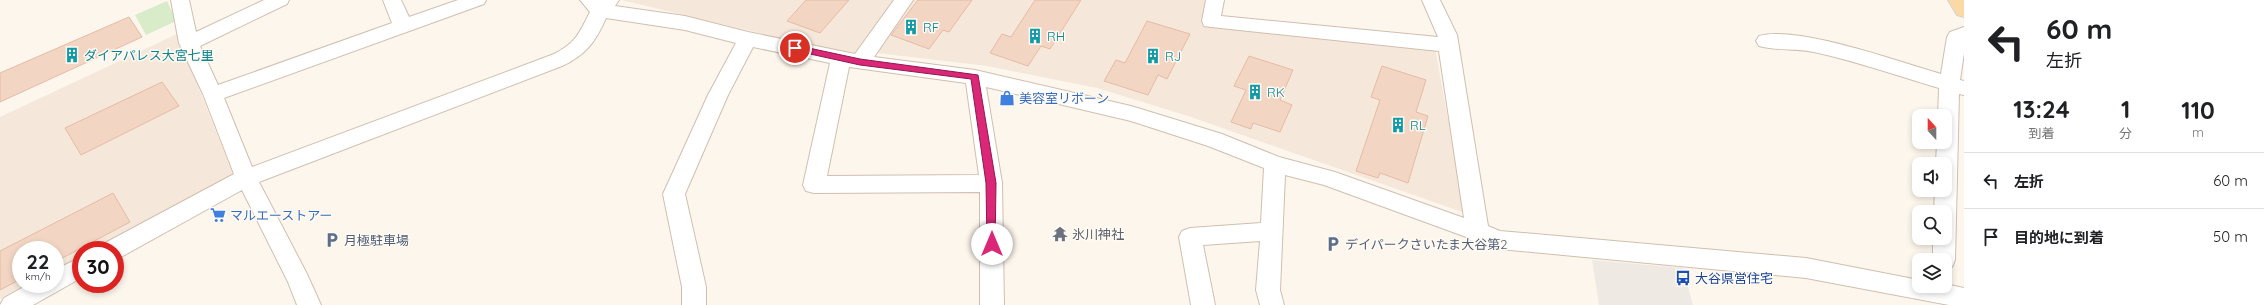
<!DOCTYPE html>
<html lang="ja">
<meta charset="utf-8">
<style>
:root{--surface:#fff;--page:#f2f2f2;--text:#202124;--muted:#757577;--line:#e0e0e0}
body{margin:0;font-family:Quicksand,"Noto Sans JP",sans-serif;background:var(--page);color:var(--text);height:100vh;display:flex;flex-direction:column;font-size:15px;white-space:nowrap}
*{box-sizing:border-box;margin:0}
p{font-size:13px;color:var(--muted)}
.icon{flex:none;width:22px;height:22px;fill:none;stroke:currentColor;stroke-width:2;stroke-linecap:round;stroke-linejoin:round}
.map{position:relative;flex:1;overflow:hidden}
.drawer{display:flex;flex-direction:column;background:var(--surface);width:300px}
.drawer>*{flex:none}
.banner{background:#fff;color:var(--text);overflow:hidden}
.needle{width:26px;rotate:339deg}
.tools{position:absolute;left:1912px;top:109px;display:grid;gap:8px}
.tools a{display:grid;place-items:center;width:40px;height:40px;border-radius:8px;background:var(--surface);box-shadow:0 2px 6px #0003;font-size:20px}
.speed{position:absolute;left:12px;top:241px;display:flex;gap:8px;font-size:20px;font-weight:700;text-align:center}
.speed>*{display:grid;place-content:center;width:52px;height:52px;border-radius:50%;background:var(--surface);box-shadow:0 2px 6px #0003;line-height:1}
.speed small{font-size:10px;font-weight:400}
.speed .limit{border:6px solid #d22;background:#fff;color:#111}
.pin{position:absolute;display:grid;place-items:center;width:34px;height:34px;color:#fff;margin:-17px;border:2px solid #fff;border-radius:50%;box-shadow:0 1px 4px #0007}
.me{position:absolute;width:44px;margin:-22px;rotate:0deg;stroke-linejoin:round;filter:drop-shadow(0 0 3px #0008)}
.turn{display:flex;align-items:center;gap:14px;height:84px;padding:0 16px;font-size:18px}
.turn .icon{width:52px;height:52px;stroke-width:2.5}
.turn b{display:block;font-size:28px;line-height:34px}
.eta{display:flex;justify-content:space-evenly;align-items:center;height:68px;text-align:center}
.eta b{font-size:24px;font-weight:800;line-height:28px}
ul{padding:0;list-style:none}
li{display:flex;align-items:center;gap:12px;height:56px;padding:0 16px;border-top:1px solid var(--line)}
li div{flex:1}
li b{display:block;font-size:15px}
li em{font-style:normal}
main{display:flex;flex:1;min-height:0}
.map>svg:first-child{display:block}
.residential{fill:#f5e8da}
.industrial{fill:#efe9e4}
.green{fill:#d8ecc9}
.building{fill:#f3d5c3;stroke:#e6bba3}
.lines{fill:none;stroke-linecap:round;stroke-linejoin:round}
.street-casing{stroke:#d1beb0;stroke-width:2}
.primary-casing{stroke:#dad1cd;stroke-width:2}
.street{fill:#fff;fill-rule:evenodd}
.primary{fill:#fbd9a5;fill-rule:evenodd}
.route{fill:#db2777;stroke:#8e194d}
.labels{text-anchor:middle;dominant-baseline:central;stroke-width:3;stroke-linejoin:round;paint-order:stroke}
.culture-label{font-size:13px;fill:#0d838f;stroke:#fffaf3;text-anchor:start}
.shop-label{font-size:13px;fill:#366cbe;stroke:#fffaf3;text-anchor:start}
.worship-label{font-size:13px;fill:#5b616d;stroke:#fffaf3;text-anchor:start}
.service-label{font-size:13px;fill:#4e5e75;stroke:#fffaf3;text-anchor:start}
.transit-label{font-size:13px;fill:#164399;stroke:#fffaf3;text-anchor:start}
</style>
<main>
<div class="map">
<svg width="1964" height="305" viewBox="0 0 1964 305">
<rect width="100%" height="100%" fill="#fdf6ec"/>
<g class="residential">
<path d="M621,0H1207L1202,24L1435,48L1465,213L1191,117L1097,88L987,66L877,53L848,54Z"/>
<path d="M177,34L233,174L92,250H81V256L55,270V250H21V284H29L0,299V117Z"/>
</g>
<path class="industrial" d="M1592,260L1683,268L1693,305H1599Z"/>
<path class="green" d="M167,1L176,21L146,35L135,15Z"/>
<g class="building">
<path d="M806,0H849L820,33L787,21Z"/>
<path d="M918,0H972L949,32L943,30L929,49L891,35Z"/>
<path d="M1035,0H1081L1050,49L1041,46L1028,66L990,53L1002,34L1011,37Z"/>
<path d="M129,17L142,37L0,102V73Z"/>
<path d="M1147,21L1190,34L1167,79L1158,75L1148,95L1104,81L1116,60L1125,63Z"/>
<path d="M1249,56L1293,70L1280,100L1292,105L1280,132L1253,123L1251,129L1231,122L1246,90L1234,86Z"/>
<path d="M1382,66L1426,80L1416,112L1428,116L1408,183L1380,173L1378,178L1356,171L1380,100L1371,97Z"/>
<path d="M162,82L179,106L81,155L65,128Z"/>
<path d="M113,193L130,222L55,262V250H21V279L0,290V251Z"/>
</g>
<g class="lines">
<defs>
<g id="street">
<path d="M171,0H189L196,32L264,0H289L287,4L200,46L218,85L392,23L383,0H401L409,17L458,0H486L484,4L224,98L252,167L554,54C577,42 579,33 590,12L580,0H619L615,6L685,16L748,32L855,54L894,0H913L874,57L975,70L1131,106L1222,134L1279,157L1335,172L1464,218L1439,51L1211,27L1204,26L1202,21L1206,0H1224L1221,16L1438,37L1422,0H1440L1457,35L1488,226L1500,231L1806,258L1919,280V286L1945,284L1964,288V305H1949L1806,278L1500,249L1470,240L1469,238L1324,185L1285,175L1280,290L1284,305H1260L1256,290L1260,241L1203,245L1215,305H1191L1179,237L1182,231L1190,228L1261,223L1264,168L1208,146L1131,121L986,87L1002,183L1004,305H980V192L814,193L806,191L803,185L830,63L753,47L728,95L685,194L706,287V305H682V287L663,194L708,95L736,43L685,30L606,18C596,41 586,55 562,66L259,182L307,274L321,305H297L288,282L242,190L121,257L115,259V250H102L105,243L234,174L203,94L179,43ZM849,67L966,83L979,175L827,176Z"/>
<path d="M1964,27V53L1960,80L1964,81V95L1959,94L1955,260L1952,267L1945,269V260H1933V238H1945V212H1934L1935,190H1945V164H1936L1937,142H1945V116H1938L1939,88C1898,76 1856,61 1814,52C1796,48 1777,51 1759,46L1756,41L1759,36C1798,25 1899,62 1941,74L1947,37L1950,32Z"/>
<path d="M81,257V278L33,305H0L4,298L29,284H55V270Z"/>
</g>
<path id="primary" d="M1948,0H1964V17L1957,15Z"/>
</defs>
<use href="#street" class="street-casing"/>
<use href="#primary" class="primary-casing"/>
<use href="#street" class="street"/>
<use href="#primary" class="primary"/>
</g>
<path class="route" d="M795,45L860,59L978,75L996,183L995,247L992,248L987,244L986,183L971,79L860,65L792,50L791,48Z"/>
<defs>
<symbol id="building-bare" viewBox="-9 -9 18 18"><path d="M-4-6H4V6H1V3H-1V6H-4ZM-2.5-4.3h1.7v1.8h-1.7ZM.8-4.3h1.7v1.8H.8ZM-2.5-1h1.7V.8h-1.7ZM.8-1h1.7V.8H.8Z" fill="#0f9aa8" stroke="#fffaf3" stroke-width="2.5" paint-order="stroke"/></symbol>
<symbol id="shop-bare" viewBox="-9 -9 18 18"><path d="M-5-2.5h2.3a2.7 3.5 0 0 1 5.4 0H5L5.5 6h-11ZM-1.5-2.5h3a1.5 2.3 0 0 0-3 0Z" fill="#3f7fe0" stroke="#fffaf3" stroke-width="2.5" paint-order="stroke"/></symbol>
<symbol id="supermarket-bare" viewBox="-9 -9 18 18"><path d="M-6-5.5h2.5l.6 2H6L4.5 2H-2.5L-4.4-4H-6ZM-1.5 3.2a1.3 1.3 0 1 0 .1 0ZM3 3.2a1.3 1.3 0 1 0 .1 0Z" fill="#3f7fe0" stroke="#fffaf3" stroke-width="2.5" paint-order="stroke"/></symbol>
<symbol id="temple-bare" viewBox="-9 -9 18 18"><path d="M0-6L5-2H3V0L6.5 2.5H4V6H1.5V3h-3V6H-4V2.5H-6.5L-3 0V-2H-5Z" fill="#6b7280" stroke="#fffaf3" stroke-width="2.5" paint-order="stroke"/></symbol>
<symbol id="parking-bare" viewBox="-9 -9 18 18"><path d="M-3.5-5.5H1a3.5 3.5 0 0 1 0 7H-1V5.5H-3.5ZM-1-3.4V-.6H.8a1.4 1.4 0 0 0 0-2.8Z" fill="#5c6f8a" stroke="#fffaf3" stroke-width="2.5" paint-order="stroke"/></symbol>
<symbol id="bus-bare" viewBox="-9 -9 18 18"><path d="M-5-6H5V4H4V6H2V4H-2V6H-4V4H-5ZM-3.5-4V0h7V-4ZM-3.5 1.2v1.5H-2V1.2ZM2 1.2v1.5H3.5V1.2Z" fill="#1a4fb4" stroke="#fffaf3" stroke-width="2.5" paint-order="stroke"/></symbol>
</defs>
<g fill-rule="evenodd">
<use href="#building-bare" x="900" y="16" width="22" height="22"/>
<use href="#building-bare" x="1024" y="25" width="22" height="22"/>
<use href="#building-bare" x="61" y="44" width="22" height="22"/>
<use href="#building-bare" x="1142" y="45" width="22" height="22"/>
<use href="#building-bare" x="1244" y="81" width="22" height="22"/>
<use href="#shop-bare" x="996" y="87" width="22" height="22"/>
<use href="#building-bare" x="1387" y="114" width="22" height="22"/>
<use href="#supermarket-bare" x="207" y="204" width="22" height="22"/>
<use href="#temple-bare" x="1049" y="223" width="22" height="22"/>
<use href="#parking-bare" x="321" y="229" width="22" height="22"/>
<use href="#parking-bare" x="1322" y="233" width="22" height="22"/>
<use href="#bus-bare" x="1672" y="267" width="22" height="22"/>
</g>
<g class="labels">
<g class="culture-label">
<text x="923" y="27">RF</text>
<text x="1047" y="36">RH</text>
<text x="84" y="55">ダイアパレス大宮七里</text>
<text x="1165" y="56">RJ</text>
<text x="1267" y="92">RK</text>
<text x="1410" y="125">RL</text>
</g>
<g class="shop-label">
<text x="1019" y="98">美容室リボーン</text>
<text x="230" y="215">マルエーストアー</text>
</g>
<g class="worship-label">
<text x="1072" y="234">氷川神社</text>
</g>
<g class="service-label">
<text x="344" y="240">月極駐車場</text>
<text x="1345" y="244">デイパークさいたま大谷第2</text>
</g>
<g class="transit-label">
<text x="1695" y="278">大谷県営住宅</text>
</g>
</g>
</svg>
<div class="tools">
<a><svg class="needle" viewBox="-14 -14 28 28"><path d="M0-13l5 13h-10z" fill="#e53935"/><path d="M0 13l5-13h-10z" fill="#757577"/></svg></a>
<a><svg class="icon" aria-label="sound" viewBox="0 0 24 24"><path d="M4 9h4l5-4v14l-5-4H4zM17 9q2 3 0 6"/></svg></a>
<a><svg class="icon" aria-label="search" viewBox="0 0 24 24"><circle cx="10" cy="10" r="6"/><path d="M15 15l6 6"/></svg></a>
<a><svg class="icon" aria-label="layers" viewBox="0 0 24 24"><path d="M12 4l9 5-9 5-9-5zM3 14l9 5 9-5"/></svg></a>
</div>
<div class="speed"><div>22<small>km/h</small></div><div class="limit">30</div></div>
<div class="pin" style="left:795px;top:48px;background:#d93025"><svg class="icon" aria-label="arrive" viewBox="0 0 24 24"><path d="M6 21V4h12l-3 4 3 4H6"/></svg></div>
<svg class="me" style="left:992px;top:244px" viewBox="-20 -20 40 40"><circle r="19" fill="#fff"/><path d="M0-13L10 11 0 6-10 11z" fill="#db2777"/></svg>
</div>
<section class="drawer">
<div class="banner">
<div class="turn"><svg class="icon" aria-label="left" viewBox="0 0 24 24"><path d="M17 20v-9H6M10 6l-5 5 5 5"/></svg><div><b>60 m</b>左折</div></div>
</div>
<div class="eta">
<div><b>13:24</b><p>到着</p></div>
<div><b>1</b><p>分</p></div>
<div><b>110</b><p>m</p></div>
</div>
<ul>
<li><svg class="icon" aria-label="left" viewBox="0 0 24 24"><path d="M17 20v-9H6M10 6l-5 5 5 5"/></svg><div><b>左折</b></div><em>60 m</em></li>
<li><svg class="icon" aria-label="arrive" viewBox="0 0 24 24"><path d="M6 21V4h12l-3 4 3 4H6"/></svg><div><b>目的地に到着</b></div><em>50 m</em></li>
</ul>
</section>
</main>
